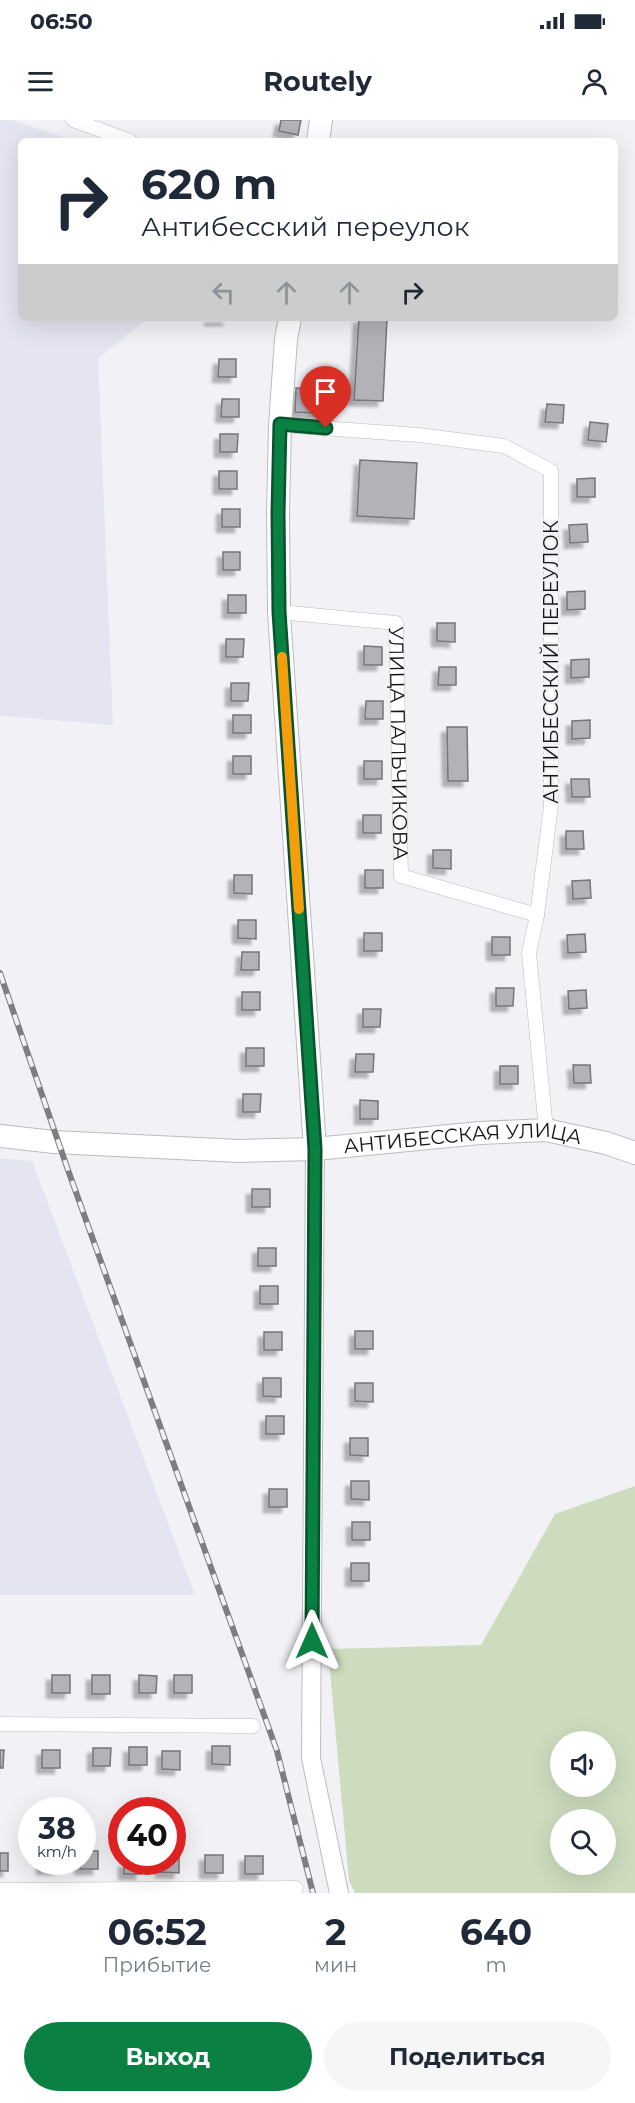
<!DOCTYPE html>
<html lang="ru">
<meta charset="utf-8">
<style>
:root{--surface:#fff;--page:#f6f6f7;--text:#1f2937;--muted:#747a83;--accent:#0b8043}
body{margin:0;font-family:Montserrat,sans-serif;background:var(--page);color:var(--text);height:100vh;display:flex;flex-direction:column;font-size:22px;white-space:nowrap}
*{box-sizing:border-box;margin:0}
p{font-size:20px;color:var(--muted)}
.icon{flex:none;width:33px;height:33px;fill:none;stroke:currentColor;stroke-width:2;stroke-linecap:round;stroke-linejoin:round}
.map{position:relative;height:1773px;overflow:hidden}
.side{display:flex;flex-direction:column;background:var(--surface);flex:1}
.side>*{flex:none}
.guide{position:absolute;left:18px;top:18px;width:600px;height:183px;border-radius:9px;box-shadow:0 6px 24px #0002;background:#fff;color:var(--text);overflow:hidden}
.tools{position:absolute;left:550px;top:1611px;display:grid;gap:12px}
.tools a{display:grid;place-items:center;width:66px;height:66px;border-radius:50%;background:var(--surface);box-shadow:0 6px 24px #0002;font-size:30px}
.speed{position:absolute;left:18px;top:1677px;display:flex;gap:12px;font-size:30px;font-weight:700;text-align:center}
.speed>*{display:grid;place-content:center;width:78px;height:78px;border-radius:50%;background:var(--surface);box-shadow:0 6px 24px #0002;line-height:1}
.speed small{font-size:15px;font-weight:400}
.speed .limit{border:9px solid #d22;background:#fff;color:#111}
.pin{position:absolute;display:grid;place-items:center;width:51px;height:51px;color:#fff;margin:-62px -26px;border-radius:50% 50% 50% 0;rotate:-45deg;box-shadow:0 0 6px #0007}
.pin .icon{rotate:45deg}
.me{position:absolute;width:66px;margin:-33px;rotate:0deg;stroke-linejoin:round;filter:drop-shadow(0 0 4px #0008)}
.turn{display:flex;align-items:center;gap:21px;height:126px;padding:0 24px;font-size:27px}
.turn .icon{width:78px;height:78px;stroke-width:2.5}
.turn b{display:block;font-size:42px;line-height:51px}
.lanes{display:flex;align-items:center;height:57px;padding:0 24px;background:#0003;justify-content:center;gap:30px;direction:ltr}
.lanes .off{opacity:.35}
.eta{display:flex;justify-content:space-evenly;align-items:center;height:102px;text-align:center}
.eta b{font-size:36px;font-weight:700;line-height:42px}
.button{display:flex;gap:12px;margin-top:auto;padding:12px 24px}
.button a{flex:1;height:69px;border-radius:36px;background:var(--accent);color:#fff;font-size:24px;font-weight:700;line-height:69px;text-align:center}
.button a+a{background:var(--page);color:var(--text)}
.status{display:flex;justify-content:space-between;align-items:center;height:42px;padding:0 30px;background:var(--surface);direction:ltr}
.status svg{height:16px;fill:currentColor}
header{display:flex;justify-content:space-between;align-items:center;height:78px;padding:0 24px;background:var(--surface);font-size:27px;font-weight:700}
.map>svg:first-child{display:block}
.built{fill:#e5e4f1}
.green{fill:#cddcbe;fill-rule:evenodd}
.building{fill:#b3b2b7;stroke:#77767b;stroke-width:1.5;filter:url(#shadow)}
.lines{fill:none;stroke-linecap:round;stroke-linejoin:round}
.minor-casing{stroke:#bcbcc0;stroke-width:15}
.tertiary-casing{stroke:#bcbcc0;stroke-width:20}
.primary-casing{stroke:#bcbcc0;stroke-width:24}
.minor{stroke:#fff;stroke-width:14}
.tertiary{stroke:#fff;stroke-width:18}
.primary{stroke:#fff;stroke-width:22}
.rail-casing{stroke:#7e7e81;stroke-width:6}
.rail{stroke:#f2f1f6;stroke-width:4;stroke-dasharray:11;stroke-linecap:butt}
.route-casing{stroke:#07532c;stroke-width:15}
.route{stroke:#0b8043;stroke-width:10}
.slow{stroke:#f59e0b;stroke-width:10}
.labels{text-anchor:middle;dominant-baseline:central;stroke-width:5;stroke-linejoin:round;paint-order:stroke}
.street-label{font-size:20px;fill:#151517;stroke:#f2f1f6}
</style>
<div class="status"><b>06:50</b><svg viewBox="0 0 49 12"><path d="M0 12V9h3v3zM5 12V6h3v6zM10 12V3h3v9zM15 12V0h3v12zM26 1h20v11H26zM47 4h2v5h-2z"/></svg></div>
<header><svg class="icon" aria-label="menu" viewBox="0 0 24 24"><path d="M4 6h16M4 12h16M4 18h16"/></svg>Routely<svg class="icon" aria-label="person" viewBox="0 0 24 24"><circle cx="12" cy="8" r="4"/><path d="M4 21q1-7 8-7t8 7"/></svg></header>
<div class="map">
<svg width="635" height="1773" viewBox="0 0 635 1773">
<defs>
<filter id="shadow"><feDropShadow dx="-5.5" dy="5.5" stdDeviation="1.5" flood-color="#0004"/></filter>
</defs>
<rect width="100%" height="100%" fill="#f2f1f6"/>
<g class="built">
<path d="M0,0H13L74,21H21V198H149L98,238L113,605L0,596Z"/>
<path d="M0,1038L32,1041L195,1475H0Z"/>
</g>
<path class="green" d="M635,1366V1773H355L349,1761L328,1529L481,1525L555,1394ZM561,1622H606V1666H561ZM561,1700H606V1744H561Z"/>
<g class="building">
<path d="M281,0H301L298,15L279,11Z"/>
<rect x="210" y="198" width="18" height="2"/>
<path d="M359,198H387L383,281L354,280Z"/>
<path d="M219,239H236V257H218Z"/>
<path d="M296,268L336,270L335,294L295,292Z"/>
<path d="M222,279H239V297H221Z"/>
<path d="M547,284L564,285L563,303L545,302Z"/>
<path d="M590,302L608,304L606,322L588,320Z"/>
<path d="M220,314H238L237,332H220Z"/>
<path d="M360,340L417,343L414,399L357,396Z"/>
<rect x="219" y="351" width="18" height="18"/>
<path d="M595,358V377H577V359Z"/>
<rect x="222" y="389" width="18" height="18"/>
<path d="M587,404L588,422L570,423L569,405Z"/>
<rect x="223" y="432" width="17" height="18"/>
<path d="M585,471V489L567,490V472Z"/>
<rect x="228" y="475" width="18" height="18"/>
<path d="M437,503H455V522L437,521Z"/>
<path d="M226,519H244L243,537H226Z"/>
<path d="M364,526L382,527V545H364Z"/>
<path d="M589,539V557L571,558V540Z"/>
<path d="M439,547H456V565H438Z"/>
<path d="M231,563H249L248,581H231Z"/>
<path d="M366,581H383V599H365Z"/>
<rect x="233" y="595" width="18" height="18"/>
<path d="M590,600V618L572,619V601Z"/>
<path d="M447,607H467L468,661H448Z"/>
<rect x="233" y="636" width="18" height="18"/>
<rect x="364" y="641" width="18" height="18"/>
<path d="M571,659H589L590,677H572Z"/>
<rect x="363" y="695" width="18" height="18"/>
<path d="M566,711H583L584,729H566Z"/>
<path d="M433,730H451V749L433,748Z"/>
<rect x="365" y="750" width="18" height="18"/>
<path d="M234,755H252V774L234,773Z"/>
<path d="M590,760L591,778L573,779L572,761Z"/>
<path d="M238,800H256V819L238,818Z"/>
<rect x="364" y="813" width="18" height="18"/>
<path d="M585,814L586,832L568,833L567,815Z"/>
<rect x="492" y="817" width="18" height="18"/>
<path d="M242,832H259V850H241Z"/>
<path d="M496,868H514L513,886H496Z"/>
<path d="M586,870L587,888L569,889L568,871Z"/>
<rect x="242" y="872" width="18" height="18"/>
<path d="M363,889H381L380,907H363Z"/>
<rect x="246" y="928" width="18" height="18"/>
<path d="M356,934H374L373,952H355Z"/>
<path d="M573,945H590L591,963H574Z"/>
<rect x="500" y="946" width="18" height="18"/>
<path d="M243,974H261L260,992H243Z"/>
<path d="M360,980L378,981V999H360Z"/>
<rect x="252" y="1069" width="18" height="18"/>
<rect x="258" y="1128" width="18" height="18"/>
<rect x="260" y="1166" width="18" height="18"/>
<rect x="355" y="1211" width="18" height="18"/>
<rect x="264" y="1212" width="18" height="18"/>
<path d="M263,1258H281V1277L263,1276Z"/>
<path d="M355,1263H373V1282L355,1281Z"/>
<rect x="266" y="1296" width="18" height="18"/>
<path d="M350,1318H368V1336L350,1335Z"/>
<path d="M351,1361H369V1380L351,1379Z"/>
<rect x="269" y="1369" width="18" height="18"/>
<rect x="352" y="1402" width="18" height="18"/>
<rect x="351" y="1443" width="18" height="18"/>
<rect x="52" y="1555" width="18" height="18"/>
<rect x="92" y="1555" width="18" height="19"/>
<path d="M139,1555L157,1556L156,1573H139Z"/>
<rect x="174" y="1555" width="18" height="18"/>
<path d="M212,1626H230V1645L212,1644Z"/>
<rect x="129" y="1627" width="18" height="18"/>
<path d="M93,1628H111L110,1646H93Z"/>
<path d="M0,1630H4L3,1648H0Z"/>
<rect x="42" y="1630" width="18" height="18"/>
<path d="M162,1631H180V1650L162,1649Z"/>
<path d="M82,1731H98V1749H80Z"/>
<rect x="0" y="1733" width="8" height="18"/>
<path d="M172,1735H179V1753L161,1752V1742H172Z"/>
<rect x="205" y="1735" width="18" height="18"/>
<rect x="245" y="1736" width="18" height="18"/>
<rect x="42" y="1742" width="18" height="7"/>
<rect x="124" y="1742" width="17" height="12"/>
</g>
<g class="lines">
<defs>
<g id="minor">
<path d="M73,0L130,21"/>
<path d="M280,305L419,315L504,326L551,351V686L537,795L529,833L546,1010"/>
<path id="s1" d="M279,492L396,503L401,756L537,795"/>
<path d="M0,1604L253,1606"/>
<path d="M0,1770L296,1768"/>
</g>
<path id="tertiary" d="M315,1029L311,1638L339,1773"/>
<g id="primary">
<path d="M318,21L321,0"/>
<path d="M290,198L286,219L280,305L278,393L279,492L315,1029"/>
<path id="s2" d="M0,1016L54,1022L239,1031L315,1029L480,1013L546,1010L606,1023L635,1033"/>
</g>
</defs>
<use href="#minor" class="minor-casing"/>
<use href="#tertiary" class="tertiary-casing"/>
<use href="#primary" class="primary-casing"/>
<use href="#minor" class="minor"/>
<use href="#tertiary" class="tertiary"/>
<use href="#primary" class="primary"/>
<defs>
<path id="rail" d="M0,853L68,1050L277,1631L313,1773"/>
</defs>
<use href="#rail" class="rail-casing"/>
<use href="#rail" class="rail"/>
</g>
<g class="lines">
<defs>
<path id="route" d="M312,1521L315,1029L279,492L278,393L280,304L326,308"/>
</defs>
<use href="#route" class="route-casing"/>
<use href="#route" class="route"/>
<path class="slow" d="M282,537L299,789"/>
</g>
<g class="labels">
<g class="street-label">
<text transform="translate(551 542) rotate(-90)">АНТИБЕССКИЙ ПЕРЕУЛОК</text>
<text stroke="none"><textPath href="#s1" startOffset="238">УЛИЦА ПАЛЬЧИКОВА</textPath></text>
<text stroke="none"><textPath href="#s2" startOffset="464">АНТИБЕССКАЯ УЛИЦА</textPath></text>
</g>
</g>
</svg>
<div class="tools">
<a><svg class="icon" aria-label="sound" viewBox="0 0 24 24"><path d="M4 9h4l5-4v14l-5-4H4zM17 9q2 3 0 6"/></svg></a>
<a><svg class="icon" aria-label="search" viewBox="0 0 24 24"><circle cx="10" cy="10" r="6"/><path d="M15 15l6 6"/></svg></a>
</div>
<div class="speed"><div>38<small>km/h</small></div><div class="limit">40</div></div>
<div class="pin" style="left:326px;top:308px;background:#d93025"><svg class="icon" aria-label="arrive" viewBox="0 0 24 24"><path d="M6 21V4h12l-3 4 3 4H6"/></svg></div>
<svg class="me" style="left:312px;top:1521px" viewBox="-20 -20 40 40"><path d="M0-17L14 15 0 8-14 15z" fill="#0b8043" stroke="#fff" stroke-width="4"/></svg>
<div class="guide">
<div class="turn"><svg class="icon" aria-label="right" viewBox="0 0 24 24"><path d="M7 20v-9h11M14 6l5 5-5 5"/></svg><div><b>620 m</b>Антибесский переулок</div></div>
<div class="lanes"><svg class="icon off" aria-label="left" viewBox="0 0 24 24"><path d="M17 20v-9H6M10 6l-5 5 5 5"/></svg><svg class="icon off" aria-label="ahead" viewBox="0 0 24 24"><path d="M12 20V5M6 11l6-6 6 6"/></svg><svg class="icon off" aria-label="ahead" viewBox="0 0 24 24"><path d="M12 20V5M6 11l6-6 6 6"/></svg><svg class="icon" aria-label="right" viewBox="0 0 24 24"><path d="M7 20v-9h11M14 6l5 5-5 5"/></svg></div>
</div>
</div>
<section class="side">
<div class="eta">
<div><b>06:52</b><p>Прибытие</p></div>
<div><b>2</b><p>мин</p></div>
<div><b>640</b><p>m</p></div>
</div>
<div class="button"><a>Выход</a><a>Поделиться</a></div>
</section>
